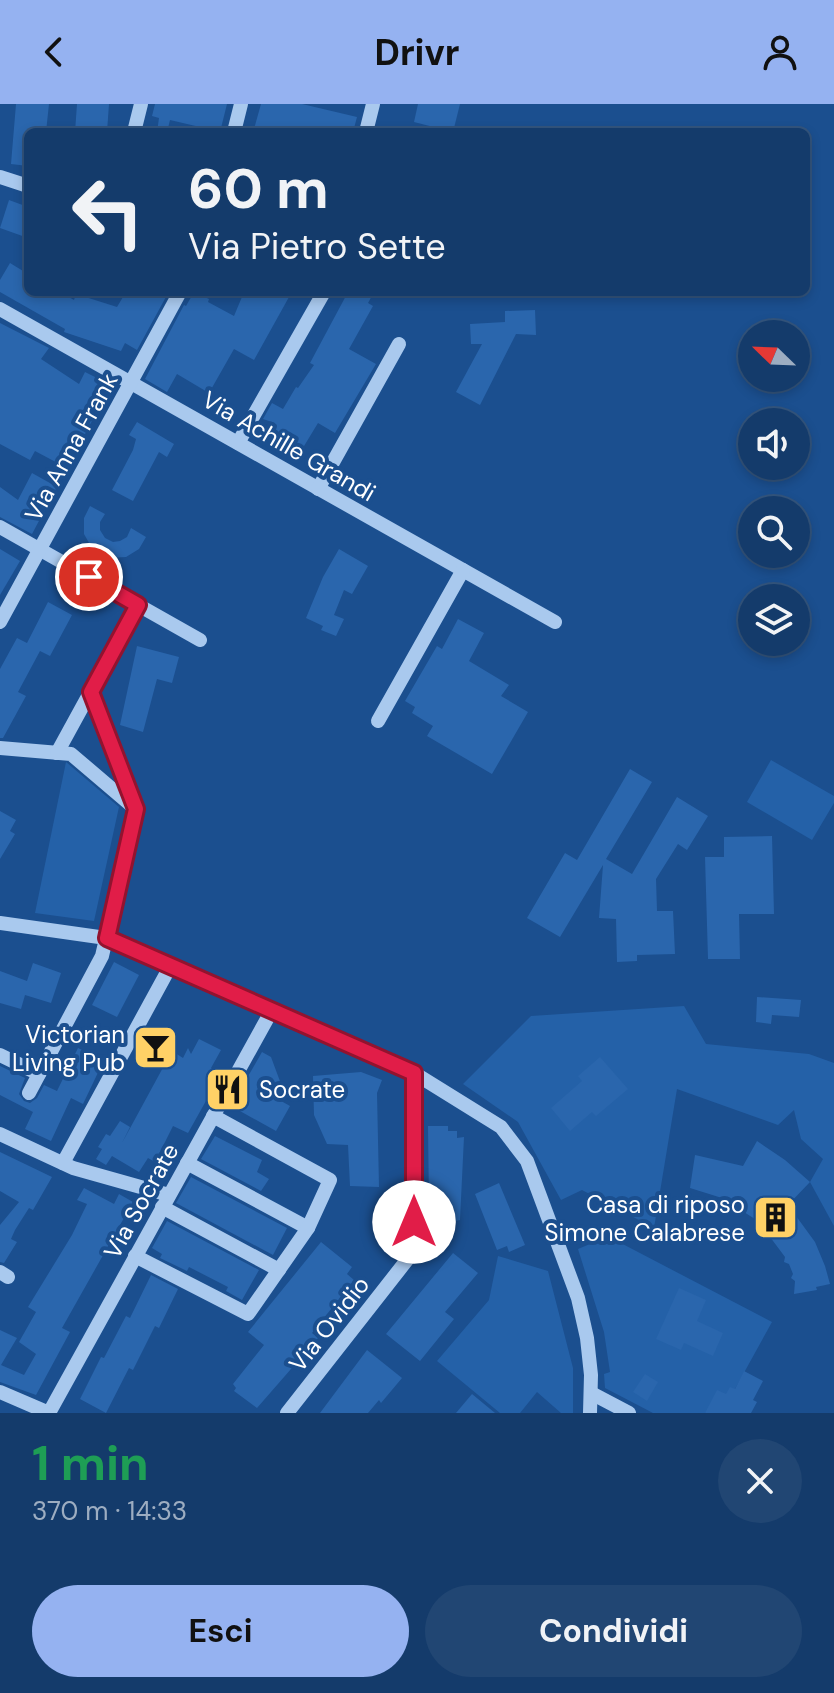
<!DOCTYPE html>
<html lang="it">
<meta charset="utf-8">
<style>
:root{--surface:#143b6b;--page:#214673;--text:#f1f3f6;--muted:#9dadc1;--line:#33557e;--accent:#95b2f1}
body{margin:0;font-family:"DM Sans",sans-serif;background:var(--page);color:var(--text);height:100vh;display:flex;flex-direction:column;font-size:30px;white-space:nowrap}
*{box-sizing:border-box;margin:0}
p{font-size:26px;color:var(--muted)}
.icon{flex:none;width:44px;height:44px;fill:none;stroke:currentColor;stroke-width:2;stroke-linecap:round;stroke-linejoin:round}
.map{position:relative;height:1309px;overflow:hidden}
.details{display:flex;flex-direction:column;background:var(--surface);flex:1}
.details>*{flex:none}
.banner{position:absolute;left:24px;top:24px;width:786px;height:168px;border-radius:12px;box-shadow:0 4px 12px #0003,0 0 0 2px var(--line);background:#143b6b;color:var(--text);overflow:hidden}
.needle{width:52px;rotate:293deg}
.fabs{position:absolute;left:738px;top:216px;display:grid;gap:16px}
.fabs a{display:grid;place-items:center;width:72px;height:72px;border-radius:50%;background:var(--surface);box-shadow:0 4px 12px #0003,0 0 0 2px var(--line);font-size:40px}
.pin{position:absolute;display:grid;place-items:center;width:68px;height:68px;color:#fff;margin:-34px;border:4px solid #fff;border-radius:50%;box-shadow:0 2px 8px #0007}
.me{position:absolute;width:88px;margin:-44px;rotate:0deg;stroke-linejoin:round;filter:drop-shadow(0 0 6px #0008)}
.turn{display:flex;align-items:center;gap:28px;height:168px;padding:0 32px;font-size:36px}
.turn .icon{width:104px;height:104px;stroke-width:2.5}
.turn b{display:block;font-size:56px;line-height:68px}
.round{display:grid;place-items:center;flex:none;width:84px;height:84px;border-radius:42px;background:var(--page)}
.head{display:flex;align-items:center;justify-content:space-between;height:136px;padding:0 32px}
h1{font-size:48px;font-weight:700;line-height:60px;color:#1e9e55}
.primary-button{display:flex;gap:16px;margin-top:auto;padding:16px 32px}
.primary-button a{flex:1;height:92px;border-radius:48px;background:var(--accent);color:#111;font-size:32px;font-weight:700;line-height:92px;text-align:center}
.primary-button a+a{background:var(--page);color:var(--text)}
header{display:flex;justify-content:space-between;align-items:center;height:104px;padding:0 32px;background:var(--accent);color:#111;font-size:36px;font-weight:700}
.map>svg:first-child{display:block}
.green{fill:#2461a8}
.building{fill:#2a66ad}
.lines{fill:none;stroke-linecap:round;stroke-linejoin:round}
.minor{stroke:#a9c9ee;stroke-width:14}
.route-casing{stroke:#92132f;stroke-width:20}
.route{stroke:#e11d48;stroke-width:14}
.labels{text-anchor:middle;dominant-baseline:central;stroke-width:8;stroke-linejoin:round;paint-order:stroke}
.street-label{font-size:24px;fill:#fff;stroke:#1b4f8f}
.poi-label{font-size:24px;fill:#fff;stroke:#1b4f8f;text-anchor:end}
</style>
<header><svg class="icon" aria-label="back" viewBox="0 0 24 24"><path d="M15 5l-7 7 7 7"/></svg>Drivr<svg class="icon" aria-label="person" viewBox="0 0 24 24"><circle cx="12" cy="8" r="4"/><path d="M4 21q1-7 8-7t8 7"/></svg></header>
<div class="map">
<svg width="834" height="1309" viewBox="0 0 834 1309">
<rect width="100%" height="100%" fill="#1b4f8f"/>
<g class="green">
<path d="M771,656L834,692V699L812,736L747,698Z"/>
<path d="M66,658L119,703L94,817L35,809Z"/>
<path d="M684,902L706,940L809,950L834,959V1122L810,1078L823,1055L801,1035L794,1006L778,1021L677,985L654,1124L582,1086L561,1096L518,1018L463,980L531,912Z"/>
<path d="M592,1124L772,1218L735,1285L705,1309H653L605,1284L604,1270L610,1268L604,1228L578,1145L590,1140L586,1126Z"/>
<path d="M498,1152L548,1167L573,1264V1309H561L537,1288L520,1309H500L437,1257L489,1196Z"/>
</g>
<g class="building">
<path d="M16,0H49L46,28H28V62L11,60Z"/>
<path d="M77,0H109L107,28H75Z"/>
<path d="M155,0H227L221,24L218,23L217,27L170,16L167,28H157L159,14L152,12Z"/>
<path d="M261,0H302L357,13L353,28H267L254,25Z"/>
<path d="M418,0H460L453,28L414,18Z"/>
<path d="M9,96L28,103V134L0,124Z"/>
<path d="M10,159L28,170V188H60L74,196L76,190L117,203L126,188H162L167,191L137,246L125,239L121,247L64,228L65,225L0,188V176Z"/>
<path d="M194,188L209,195L208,198L234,212L244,188H281L289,193L254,256L234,245L209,289L177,270L167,288L145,275L184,201L186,202Z"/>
<path d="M348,188H374L368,199L373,202L349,245L376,260L335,329L318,319L301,347L269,329L275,319L263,315L272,299L283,305L296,283L298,284L314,261L310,259Z"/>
<path d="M535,206L536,231L516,230L480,301L456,288L482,240H471L470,220L505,218V207Z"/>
<path d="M0,219L49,244L41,255L79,280L85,268L111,281L67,364L35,347L30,356L0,340Z"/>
<path d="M137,318L174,340L167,353L159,348L133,397L112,386L133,346L136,335L129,331Z"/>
<path d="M32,369L57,383L32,430L0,413V383L18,396Z"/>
<path d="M90,402L105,410L100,418V426L105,434L113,438L120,437L127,433L131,424L146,433L139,445L126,453L108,454L93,446L84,430V414Z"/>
<path d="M0,445L20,457L0,491Z"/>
<path d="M339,445L368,462L352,490L344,486L334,511L344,515L336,532L321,526L323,522L306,514L323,473Z"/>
<path d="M48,498L72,511L50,552L40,547L18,588L26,592L3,634H0V565L17,534L27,539Z"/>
<path d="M458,515L484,529L469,557L509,581L501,592L528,608L492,670L427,632L433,622L412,609L415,603L405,597L437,542L442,545Z"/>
<path d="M137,542L179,553L172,579L157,575L143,628L120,621Z"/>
<path d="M630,665L652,678L606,755L632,770L677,693L708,712L687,746L678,740L656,775L657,807H673L675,850L637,851V857L617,858L616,815L599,814L603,761L560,833L527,814L565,749L577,756Z"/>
<path d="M0,707L16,716L10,727L15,730L0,755Z"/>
<path d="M772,732L774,810H739L740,855H708L705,753H724V733Z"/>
<path d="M114,858L139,871L117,913L92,901Z"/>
<path d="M33,859L61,869L51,899L25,891L21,905L0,899V867L27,877Z"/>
<path d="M757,893L801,896L799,913L772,911L771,920L756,918Z"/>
<path d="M199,935L221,946L211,964L221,970L188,1029L173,1022L155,1058L148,1054L139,1068L112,1052L106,1061L96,1055L102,1045L98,1043L106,1030L110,1032L120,1017L130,1023L122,1039L172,947L183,954L188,944L191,950Z"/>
<path d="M78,944L104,956L83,1000L71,994L51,1037L25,1025L33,1008L0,991V962L25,974L19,990L24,997L30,999L37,994L44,981L57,987Z"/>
<path d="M262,948L271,953L281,980L274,993L290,1002L276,1027L231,1002Z"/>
<path d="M600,953L628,985L596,1012L592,1008L570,1027L551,1004L582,977L578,972Z"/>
<path d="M361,968L382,976L377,989L379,1083L350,1082L348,1041L327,1040L314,1011L313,972Z"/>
<path d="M428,1022H448V1027H457V1034L464,1033L460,1116L443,1119L432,1113V1102H429Z"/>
<path d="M215,1032L262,1056L257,1068L269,1075L261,1087L201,1055Z"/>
<path d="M757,1037L785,1056L810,1078L788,1101L815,1138L825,1162L830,1180L816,1183L817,1186L794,1190L795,1177L791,1174L793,1170L789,1160L784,1158L785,1153L758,1117L722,1094L690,1084L695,1051L743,1062Z"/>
<path d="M0,1048L52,1073L33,1106L29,1104L15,1126L11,1135L17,1138L4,1159L0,1158V1121L19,1098L0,1087Z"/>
<path d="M191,1073L287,1124L273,1151L176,1099Z"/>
<path d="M499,1079L525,1141L509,1148L507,1142L497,1146L475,1090Z"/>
<path d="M84,1084L114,1100L119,1090L133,1098L62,1224L70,1228L36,1291L0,1278V1226L17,1234L1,1261L24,1271L36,1250L19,1238L36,1208L28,1203L72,1131L87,1100L77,1096Z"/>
<path d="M167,1117L259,1166L242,1196L226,1187L228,1183L189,1163L187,1167L160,1154L162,1150L152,1144Z"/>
<path d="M321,1138L352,1163L347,1170L354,1176L312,1229L318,1234L257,1304L234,1287L236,1284L233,1280L264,1241L248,1228Z"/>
<path d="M453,1149L478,1169L445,1208L454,1215L420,1257L386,1230Z"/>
<path d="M151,1171L178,1185L159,1224L155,1222L133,1266L129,1264L106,1309L80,1295L101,1253L104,1254L126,1212L130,1214Z"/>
<path d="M679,1184L706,1196L697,1217L723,1229L713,1252L684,1239L681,1246L656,1235Z"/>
<path d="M367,1246L402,1274L381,1299L379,1296L368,1309H320Z"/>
<path d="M744,1267L763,1277L753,1296L757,1298L751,1309H705L717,1286L726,1290L730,1283L735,1285Z"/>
<path d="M645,1270L658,1278L647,1297L633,1288Z"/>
<path d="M472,1290L495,1309H456Z"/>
</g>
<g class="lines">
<g class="minor">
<path d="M134,28L141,0"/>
<path d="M234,28L241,0"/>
<path d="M366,28L373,0"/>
<path d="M0,73L28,82"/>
<path d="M0,205L555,518"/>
<path d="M238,339L324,188"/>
<path d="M318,385L399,240"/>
<path d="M0,423L200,536"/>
<path d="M0,518L180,188"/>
<path d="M378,617L463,466"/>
<path d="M0,644L71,650L132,702"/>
<path d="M57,649L138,501"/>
<path d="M0,819L113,835L414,969L501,1023L527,1057L578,1194L587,1234L591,1271L590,1309"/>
<path d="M0,951L39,970"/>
<path d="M29,989L102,852L136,705L91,588"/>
<path d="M0,1030L73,1064L169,1091"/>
<path d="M63,1059L171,861"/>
<path d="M187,1059L308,1124"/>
<path d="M162,1103L279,1166"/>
<path d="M135,1152L248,1210L308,1124L330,1076L213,1012"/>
<path d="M0,1168L8,1173"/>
<path d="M0,1288L49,1309"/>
<path d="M591,1289L629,1309"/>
<path d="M49,1309L272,906"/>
<path d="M287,1309L414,1147V969"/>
</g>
</g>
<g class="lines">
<defs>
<path id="route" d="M89,473L138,501L91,588L136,705L107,834L414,969V1118"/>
</defs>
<use href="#route" class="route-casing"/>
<use href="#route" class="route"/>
</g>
<defs>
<symbol id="bar-square" viewBox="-11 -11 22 22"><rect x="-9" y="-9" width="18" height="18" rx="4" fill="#ffd166" stroke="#1b4f8f"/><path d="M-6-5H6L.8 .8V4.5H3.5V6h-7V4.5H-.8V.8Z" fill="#111"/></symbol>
<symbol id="restaurant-square" viewBox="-11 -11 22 22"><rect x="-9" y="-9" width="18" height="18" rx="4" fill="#ffd166" stroke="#1b4f8f"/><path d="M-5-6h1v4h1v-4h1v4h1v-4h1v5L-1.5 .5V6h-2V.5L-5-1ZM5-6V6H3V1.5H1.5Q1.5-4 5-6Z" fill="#111"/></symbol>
<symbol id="building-square" viewBox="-11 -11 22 22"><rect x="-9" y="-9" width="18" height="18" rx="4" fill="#ffd166" stroke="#1b4f8f"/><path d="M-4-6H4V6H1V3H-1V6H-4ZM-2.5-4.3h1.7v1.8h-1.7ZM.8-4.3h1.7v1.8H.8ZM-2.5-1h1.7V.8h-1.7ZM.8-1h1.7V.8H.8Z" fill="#111"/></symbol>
</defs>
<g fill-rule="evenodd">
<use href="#bar-square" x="130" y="918" width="51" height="51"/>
<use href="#restaurant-square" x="202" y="960" width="51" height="51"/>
<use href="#building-square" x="750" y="1088" width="51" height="51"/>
</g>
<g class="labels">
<g class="street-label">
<text transform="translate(289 342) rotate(30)">Via Achille Grandi</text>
<text transform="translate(71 343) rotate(-61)">Via Anna Frank</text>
<text transform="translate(141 1097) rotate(-61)">Via Socrate</text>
<text transform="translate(329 1220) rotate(-52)">Via Ovidio</text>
</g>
<g class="poi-label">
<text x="125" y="930">Victorian<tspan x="125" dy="28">Living Pub</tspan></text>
<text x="259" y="985" text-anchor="start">Socrate</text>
<text x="745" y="1100">Casa di riposo<tspan x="745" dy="28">Simone Calabrese</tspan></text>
</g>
</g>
</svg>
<div class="fabs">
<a><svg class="needle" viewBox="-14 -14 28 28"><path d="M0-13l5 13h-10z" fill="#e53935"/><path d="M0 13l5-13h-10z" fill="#9dadc1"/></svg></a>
<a><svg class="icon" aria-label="sound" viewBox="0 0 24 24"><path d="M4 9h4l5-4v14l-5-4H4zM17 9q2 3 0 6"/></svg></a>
<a><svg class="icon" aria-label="search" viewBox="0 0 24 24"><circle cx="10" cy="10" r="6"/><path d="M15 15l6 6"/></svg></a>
<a><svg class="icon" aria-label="layers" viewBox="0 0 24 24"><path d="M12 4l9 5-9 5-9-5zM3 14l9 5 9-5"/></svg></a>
</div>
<div class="pin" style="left:89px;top:473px;background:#d93025"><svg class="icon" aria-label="arrive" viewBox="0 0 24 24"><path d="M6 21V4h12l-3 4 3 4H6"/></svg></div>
<svg class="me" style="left:414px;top:1118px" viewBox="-20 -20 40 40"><circle r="19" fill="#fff"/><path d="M0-13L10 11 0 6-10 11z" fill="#e11d48"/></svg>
<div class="banner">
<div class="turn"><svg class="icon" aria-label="left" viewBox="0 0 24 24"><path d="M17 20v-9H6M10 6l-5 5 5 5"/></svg><div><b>60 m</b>Via Pietro Sette</div></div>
</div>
</div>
<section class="details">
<div class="head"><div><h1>1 min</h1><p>370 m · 14:33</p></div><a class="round"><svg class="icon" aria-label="close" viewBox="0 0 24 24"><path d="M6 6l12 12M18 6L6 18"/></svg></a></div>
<div class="primary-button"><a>Esci</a><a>Condividi</a></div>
</section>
